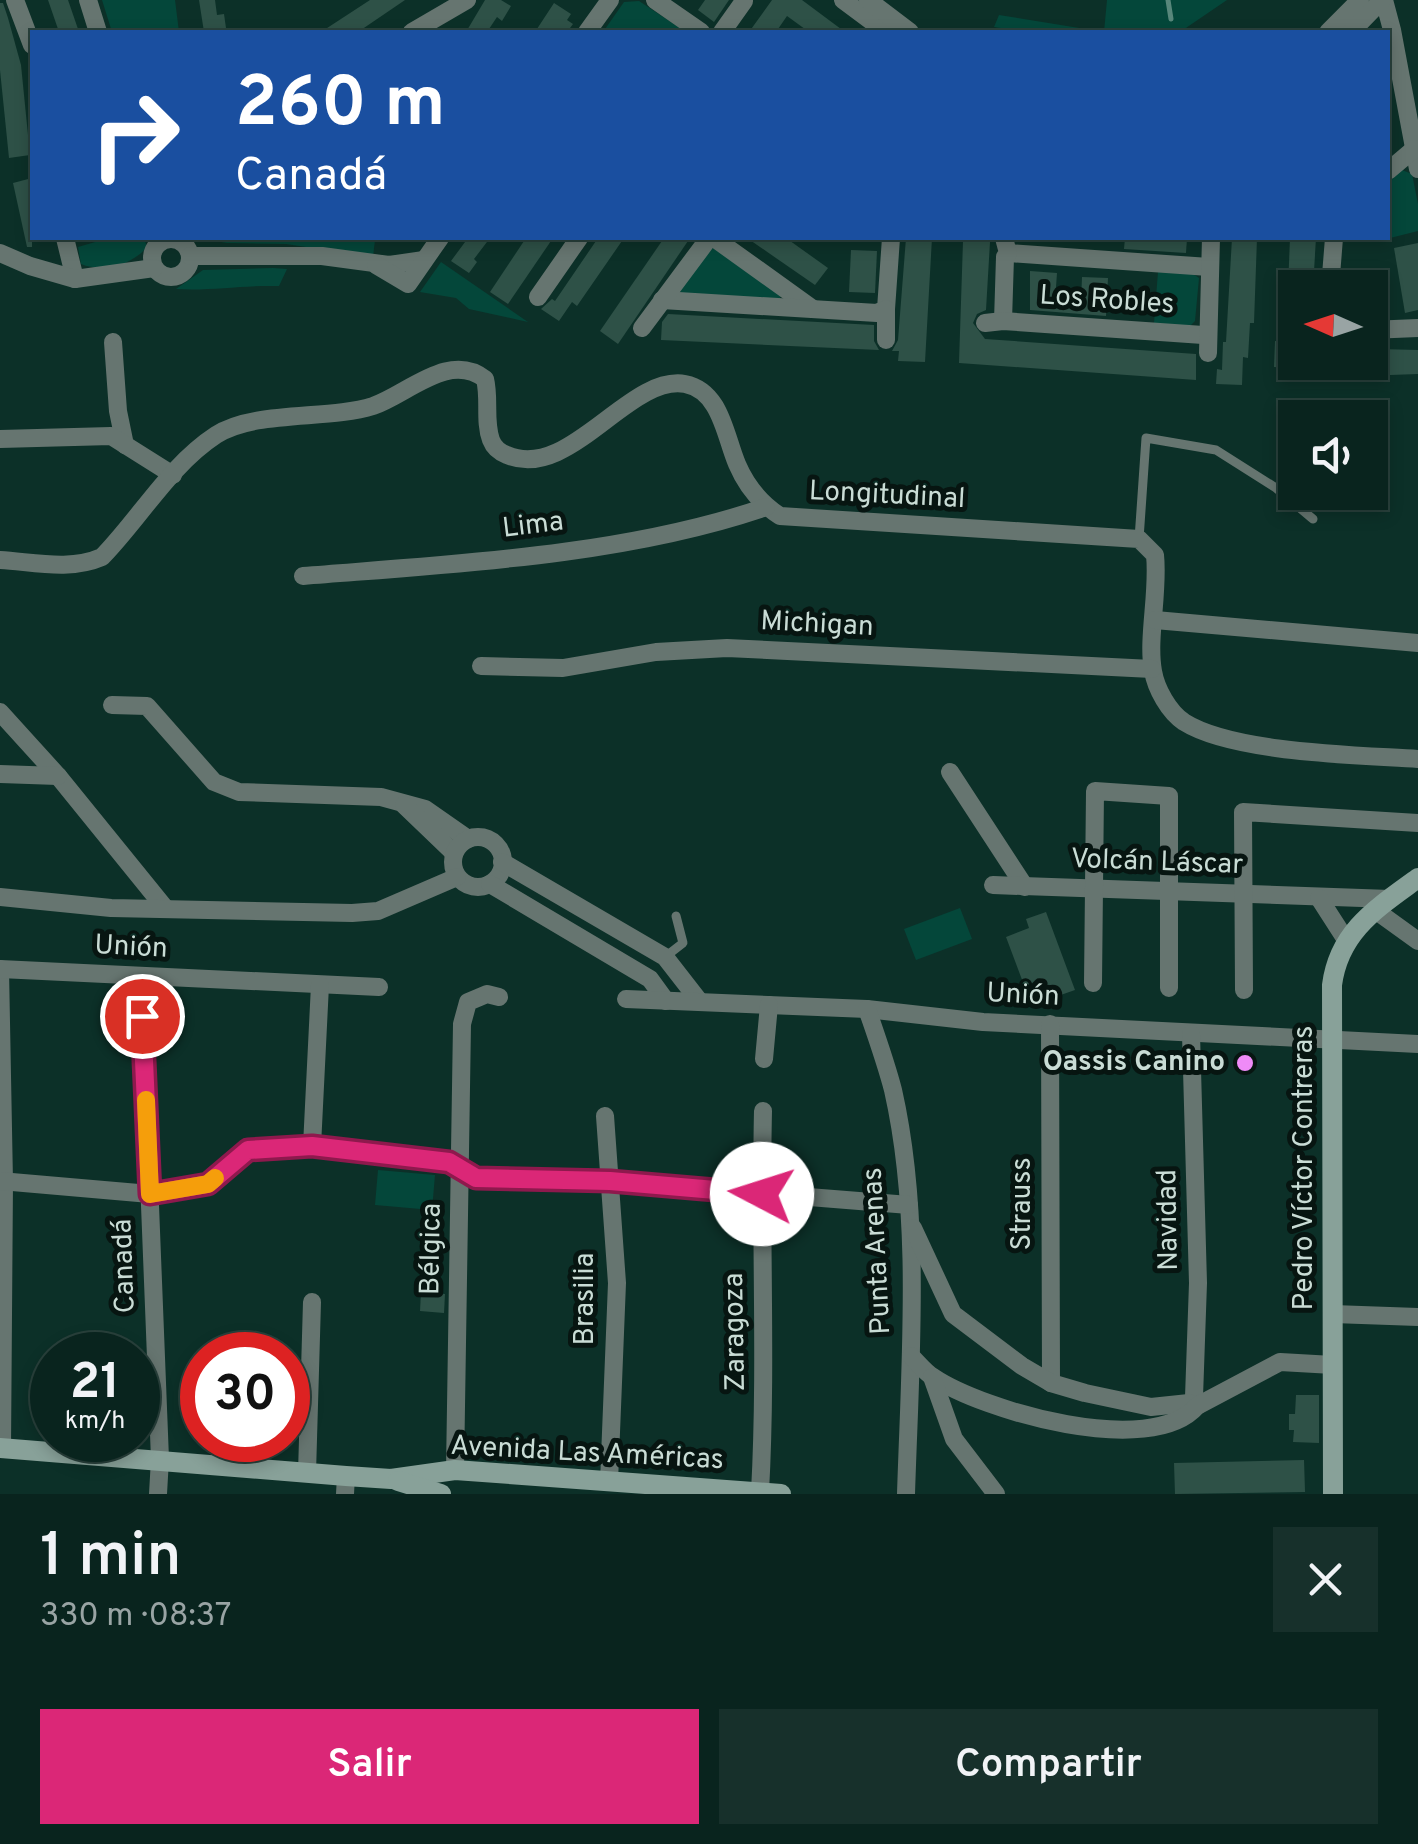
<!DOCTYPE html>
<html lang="es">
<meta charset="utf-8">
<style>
:root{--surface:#09241e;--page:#17302b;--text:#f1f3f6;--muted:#99a4a4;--line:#29413c;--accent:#db2777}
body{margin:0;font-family:Overpass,sans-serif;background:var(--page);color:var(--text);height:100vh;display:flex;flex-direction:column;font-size:38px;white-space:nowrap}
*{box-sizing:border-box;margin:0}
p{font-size:32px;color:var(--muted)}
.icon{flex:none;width:55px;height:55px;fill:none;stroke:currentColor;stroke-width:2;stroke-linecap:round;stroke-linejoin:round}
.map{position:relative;height:1494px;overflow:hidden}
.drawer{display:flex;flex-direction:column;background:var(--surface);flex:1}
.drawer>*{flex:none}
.top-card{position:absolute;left:30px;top:30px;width:1360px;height:210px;border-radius:0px;box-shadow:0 5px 15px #0003,0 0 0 2px var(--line);background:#1a4fa0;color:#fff;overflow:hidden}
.needle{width:65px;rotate:273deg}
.tools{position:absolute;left:1278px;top:270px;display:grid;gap:20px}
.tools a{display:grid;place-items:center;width:110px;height:110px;border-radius:0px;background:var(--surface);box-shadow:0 5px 15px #0003,0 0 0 2px var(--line);font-size:50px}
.speed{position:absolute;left:30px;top:1332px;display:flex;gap:20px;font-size:50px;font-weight:700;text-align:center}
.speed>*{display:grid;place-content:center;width:130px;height:130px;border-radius:50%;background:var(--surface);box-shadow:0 5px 15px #0003,0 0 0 2px var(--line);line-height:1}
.speed small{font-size:25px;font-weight:400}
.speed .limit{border:15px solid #d22;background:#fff;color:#111}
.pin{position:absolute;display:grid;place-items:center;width:85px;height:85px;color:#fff;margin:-42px;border:5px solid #fff;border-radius:50%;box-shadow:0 2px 10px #0007}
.me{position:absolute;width:110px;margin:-55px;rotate:275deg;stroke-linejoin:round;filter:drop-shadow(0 0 8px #0008)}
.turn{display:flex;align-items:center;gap:35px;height:210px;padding:0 40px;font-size:45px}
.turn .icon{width:130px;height:130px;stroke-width:2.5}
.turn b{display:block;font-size:70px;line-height:85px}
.round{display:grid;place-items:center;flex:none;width:105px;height:105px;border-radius:0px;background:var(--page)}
.summary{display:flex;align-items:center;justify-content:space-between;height:170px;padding:0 40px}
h1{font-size:60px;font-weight:600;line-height:75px}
.primary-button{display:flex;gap:20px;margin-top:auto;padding:20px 40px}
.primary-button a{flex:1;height:115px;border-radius:0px;background:var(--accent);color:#fff;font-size:40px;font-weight:600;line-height:115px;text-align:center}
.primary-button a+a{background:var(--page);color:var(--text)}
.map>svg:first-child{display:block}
.green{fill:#04473a}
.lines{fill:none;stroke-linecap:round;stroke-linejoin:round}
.stream{stroke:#58877b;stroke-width:5}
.building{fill:#2e5147}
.lane{stroke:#667570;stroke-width:9}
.street{stroke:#667570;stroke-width:18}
.secondary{stroke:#88a199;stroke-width:20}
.route-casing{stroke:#8e194d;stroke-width:25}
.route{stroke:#db2777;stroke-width:18}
.slow{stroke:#f59e0b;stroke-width:18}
.poi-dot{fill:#ef8bf7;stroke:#071511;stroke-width:4}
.labels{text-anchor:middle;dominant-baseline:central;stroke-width:10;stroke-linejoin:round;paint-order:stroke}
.street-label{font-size:28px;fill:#c9dcd5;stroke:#071511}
.poi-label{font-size:28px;font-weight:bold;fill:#c9dcd5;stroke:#071511;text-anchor:end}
</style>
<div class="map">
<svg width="1418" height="1494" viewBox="0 0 1418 1494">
<rect width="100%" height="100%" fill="#0c3028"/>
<g class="green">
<path d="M102,0H175L179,32H112Z"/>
<path d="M1107,0H1227L1180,32H1025L994,27L999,15L1104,32Z"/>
<path d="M639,1L686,32H603L624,2Z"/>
<path d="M1402,170L1412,174L1418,204V231L1378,241L1377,238H1388V183Z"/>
<path d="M109,238H144L147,247C132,265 103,273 81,264L78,247Z"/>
<path d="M197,238L375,240L373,257L286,244L227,243Z"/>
<path d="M712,247L781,296L778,301L681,294L679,287Z"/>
<path d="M441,262L528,322L469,309L456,298L420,292Z"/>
<path d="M273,268L287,269L279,286C242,285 213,291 176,289L203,270Z"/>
<path d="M1158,272L1193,274L1199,278L1195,321L1190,326L1154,323Z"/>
<path d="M960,908L972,939L916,960L904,929Z"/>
<path d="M378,1170L435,1175L432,1210L375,1205Z"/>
</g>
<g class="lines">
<path class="stream" d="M1168,0L1171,19"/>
</g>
<g class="building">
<path d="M48,0H68L79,32H59Z"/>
<path d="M199,0H215L217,15L224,14L226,28L204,32Z"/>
<path d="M370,0H405L358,32H321Z"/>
<path d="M485,0H501L511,6L502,21L497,17L487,32H466Z"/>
<path d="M705,0H729L714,22L698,10Z"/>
<path d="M772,0H802L845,32H809L787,16L776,32H749Z"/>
<path d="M0,3H3L8,18L21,65L30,155L9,158L0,70Z"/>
<path d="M554,3L571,14L567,20L573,24L567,32H535Z"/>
<path d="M32,178V247H27L13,183Z"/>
<path d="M468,238H490L474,259L477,262L469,273L451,261Z"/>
<path d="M526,238H553L508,304L490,292Z"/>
<path d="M598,238H624L577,306L572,302L559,321L541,309L552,299L555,301Z"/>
<path d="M664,238H690L618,344L600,331Z"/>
<path d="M747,238H786L828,268L815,285Z"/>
<path d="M906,238H932L925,362L898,361L899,351H892L898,340Z"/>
<path d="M1125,238H1187L1186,253L1124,249Z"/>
<path d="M1232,238H1257L1254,323H1250L1248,358L1243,357L1242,385L1216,384L1217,369L1222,370L1223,342H1226Z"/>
<path d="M1290,238H1316L1313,288H1288Z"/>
<path d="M963,241L990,242L986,310L977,314L973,323L985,339L1196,354V380L959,363Z"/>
<path d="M1418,243V310L1405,313L1394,248Z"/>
<path d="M851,250L877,251L875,293L849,292Z"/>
<path d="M1030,271L1057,273L1055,301L1081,302L1082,277L1108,278L1106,316L1030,310Z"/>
<path d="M668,314L874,325V341L879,350L661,340L662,322Z"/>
<path d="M1275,341L1290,342L1288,368L1274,367Z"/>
<path d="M1379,349L1418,350V374L1308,378L1309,362H1378Z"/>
<path d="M1046,912L1075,990L1055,997L1051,985L1027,993L1006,937L1029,928L1026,919Z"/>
<path d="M421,1292L445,1294L444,1313L420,1311Z"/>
<path d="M1296,1395H1319V1443L1293,1442L1294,1430H1289V1414H1295Z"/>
<path d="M1304,1460L1305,1492L1175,1494L1174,1463Z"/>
</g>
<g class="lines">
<g class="lane">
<path d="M1139,539L1146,438L1216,450L1276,488L1313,519"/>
<path d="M665,957L683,943L676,916"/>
</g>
<g class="street">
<path d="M15,0L32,45"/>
<path d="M88,0L98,32"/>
<path d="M655,0L701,32"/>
<path d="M843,0L886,32"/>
<path d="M868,0L910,32"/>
<path d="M1384,0L1392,30L1418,169"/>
<path d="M412,32L467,0"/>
<path d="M587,32L610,0"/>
<path d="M722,32L744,1"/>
<path d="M1328,32L1360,0"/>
<path d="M1351,32L1382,0"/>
<path d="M1388,171L1414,149"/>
<path d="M65,238L75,279"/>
<path d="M714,238L813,309"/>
<circle cx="171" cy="258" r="19"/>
<path d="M0,253L30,266L75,279L154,268"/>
<path d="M1008,253L1209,267"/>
<path d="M190,256H322L389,265L424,260"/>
<path d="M376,265L408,284L440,238"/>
<path d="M1330,288L1334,238"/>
<path d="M538,297L579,238"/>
<path d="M662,300L877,313L886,309L891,238"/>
<path d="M886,309V340"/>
<path d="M1003,321L1005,257L1008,253L1004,238"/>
<path d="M985,323L1003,321L1203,335L1207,332"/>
<path d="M642,328L709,238"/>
<path d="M1370,330L1418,328"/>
<path d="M113,342L118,411L125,445"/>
<path d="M1208,353L1211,238"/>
<path d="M0,439L111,436L173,475"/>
<path d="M0,560C34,562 70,571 102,557C140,518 170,465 216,435C254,410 329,420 373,406C408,394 449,351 485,379C490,399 484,421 491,440C494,448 499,452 507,455C569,482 629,374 685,384C721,391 725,436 737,464C746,485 760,503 780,516L1139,539L1155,555C1159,592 1147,638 1153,671C1156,689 1169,712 1184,722C1233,753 1358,755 1418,759"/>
<path d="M303,576C452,564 624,556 766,507"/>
<path d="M1155,620L1418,643"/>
<path d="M481,666L563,668L656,652L727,648L1152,669"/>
<path d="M112,705L147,706L214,782L239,792L381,797L425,809L468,839"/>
<path d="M0,712L58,776L165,908"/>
<path d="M950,772L1025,887"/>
<path d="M0,774L58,776"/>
<path d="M404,805L454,853"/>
<circle cx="478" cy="862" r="25"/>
<path d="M502,862L665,957L700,1002"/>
<path d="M490,884L650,979L666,1001"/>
<path d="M993,885L1390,899"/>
<path d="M0,897L111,908L352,913L378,911L457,877"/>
<path d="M1319,898L1346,940"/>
<path d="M1375,910L1418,941"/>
<path d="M0,969L4,1182L2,1448"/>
<path d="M0,969L379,987"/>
<path d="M141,977L160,1459L158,1494"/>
<path d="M1093,983L1095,791L1169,796V988"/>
<path d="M1244,990L1243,812L1418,823"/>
<path d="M626,999L867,1009L983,1022L1418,1044"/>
<path d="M867,1009C876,1035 886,1063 893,1090C922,1218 910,1363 906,1494"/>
<path d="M1050,1024L1051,1383"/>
<path d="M1191,1034L1198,1283L1194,1397L1197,1406"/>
<path d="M764,1059L769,1005"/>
<path d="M605,1116L617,1283L609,1482"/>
<path d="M312,1146L320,985"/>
<path d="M0,1181L150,1194L208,1184L248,1150L312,1146L449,1161L476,1178L609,1181L909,1205"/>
<path d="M913,1228L953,1314L1022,1366L1051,1383L1085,1393L1151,1407L1189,1403L1197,1406"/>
<path d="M1333,1314L1418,1317"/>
<path d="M911,1356C918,1363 925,1372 933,1377C983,1411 1151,1459 1197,1406L1280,1362L1333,1365"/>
<path d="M932,1377L954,1439L996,1494"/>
<path d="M455,1470L462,1024L468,1002L487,994L499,997"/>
<path d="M307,1473L312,1302"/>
<path d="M760,1492C767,1365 760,1238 763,1111"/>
<path d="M345,1494L346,1476"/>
</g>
<g class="secondary">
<path d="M0,1448L346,1476L391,1479L455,1470L781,1494"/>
<path d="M398,1481L441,1494"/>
<path d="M1333,1494L1332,985C1339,931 1377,908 1418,878"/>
</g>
</g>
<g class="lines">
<defs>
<path id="route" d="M142,1016L150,1194L208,1184L248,1150L312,1146L449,1162L476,1178L610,1181L762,1194"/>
</defs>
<use href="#route" class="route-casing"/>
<use href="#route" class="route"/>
<path class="slow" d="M146,1100L150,1194L208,1184L215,1178"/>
</g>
<circle class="poi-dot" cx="1245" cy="1063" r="10"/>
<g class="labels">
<g class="street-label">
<text transform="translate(1107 301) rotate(4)">Los Robles</text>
<text transform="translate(887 496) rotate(3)">Longitudinal</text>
<text transform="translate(533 526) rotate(-7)">Lima</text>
<text transform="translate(817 625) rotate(3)">Michigan</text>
<text transform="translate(1157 863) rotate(2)">Volcán Láscar</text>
<text transform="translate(131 948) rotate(3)">Unión</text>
<text transform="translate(1023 996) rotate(3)">Unión</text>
<text transform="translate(1305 1168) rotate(-90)">Pedro Víctor Contreras</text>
<text transform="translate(1023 1204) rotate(-90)">Strauss</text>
<text transform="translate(1169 1220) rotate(-91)">Navidad</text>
<text transform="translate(432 1249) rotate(-89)">Bélgica</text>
<text transform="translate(878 1251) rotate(-93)">Punta Arenas</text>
<text transform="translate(125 1266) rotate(-92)">Canadá</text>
<text transform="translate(586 1299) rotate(-90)">Brasilia</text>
<text transform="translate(736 1332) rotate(-91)">Zaragoza</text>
<text transform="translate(587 1454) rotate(3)">Avenida Las Américas</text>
</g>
<g class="poi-label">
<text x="1225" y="1063">Oassis Canino</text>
</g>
</g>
</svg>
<div class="tools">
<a><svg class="needle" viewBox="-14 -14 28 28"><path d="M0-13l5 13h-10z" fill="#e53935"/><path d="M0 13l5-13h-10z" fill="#99a4a4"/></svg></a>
<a><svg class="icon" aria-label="sound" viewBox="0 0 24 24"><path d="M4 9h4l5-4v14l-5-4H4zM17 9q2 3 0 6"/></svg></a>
</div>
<div class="speed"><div>21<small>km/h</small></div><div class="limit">30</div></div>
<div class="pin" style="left:142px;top:1016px;background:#d93025"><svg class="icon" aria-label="arrive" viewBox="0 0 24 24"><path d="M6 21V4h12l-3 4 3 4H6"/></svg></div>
<svg class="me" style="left:762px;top:1194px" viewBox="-20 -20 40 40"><circle r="19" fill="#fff"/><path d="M0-13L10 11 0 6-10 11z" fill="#db2777"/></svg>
<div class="top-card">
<div class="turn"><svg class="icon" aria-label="right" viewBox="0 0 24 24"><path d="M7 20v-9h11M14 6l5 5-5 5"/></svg><div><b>260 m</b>Canadá</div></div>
</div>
</div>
<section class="drawer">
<div class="summary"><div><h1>1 min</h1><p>330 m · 08:37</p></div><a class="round"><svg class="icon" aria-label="close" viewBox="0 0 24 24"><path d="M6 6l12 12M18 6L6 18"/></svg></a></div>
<div class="primary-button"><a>Salir</a><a>Compartir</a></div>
</section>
